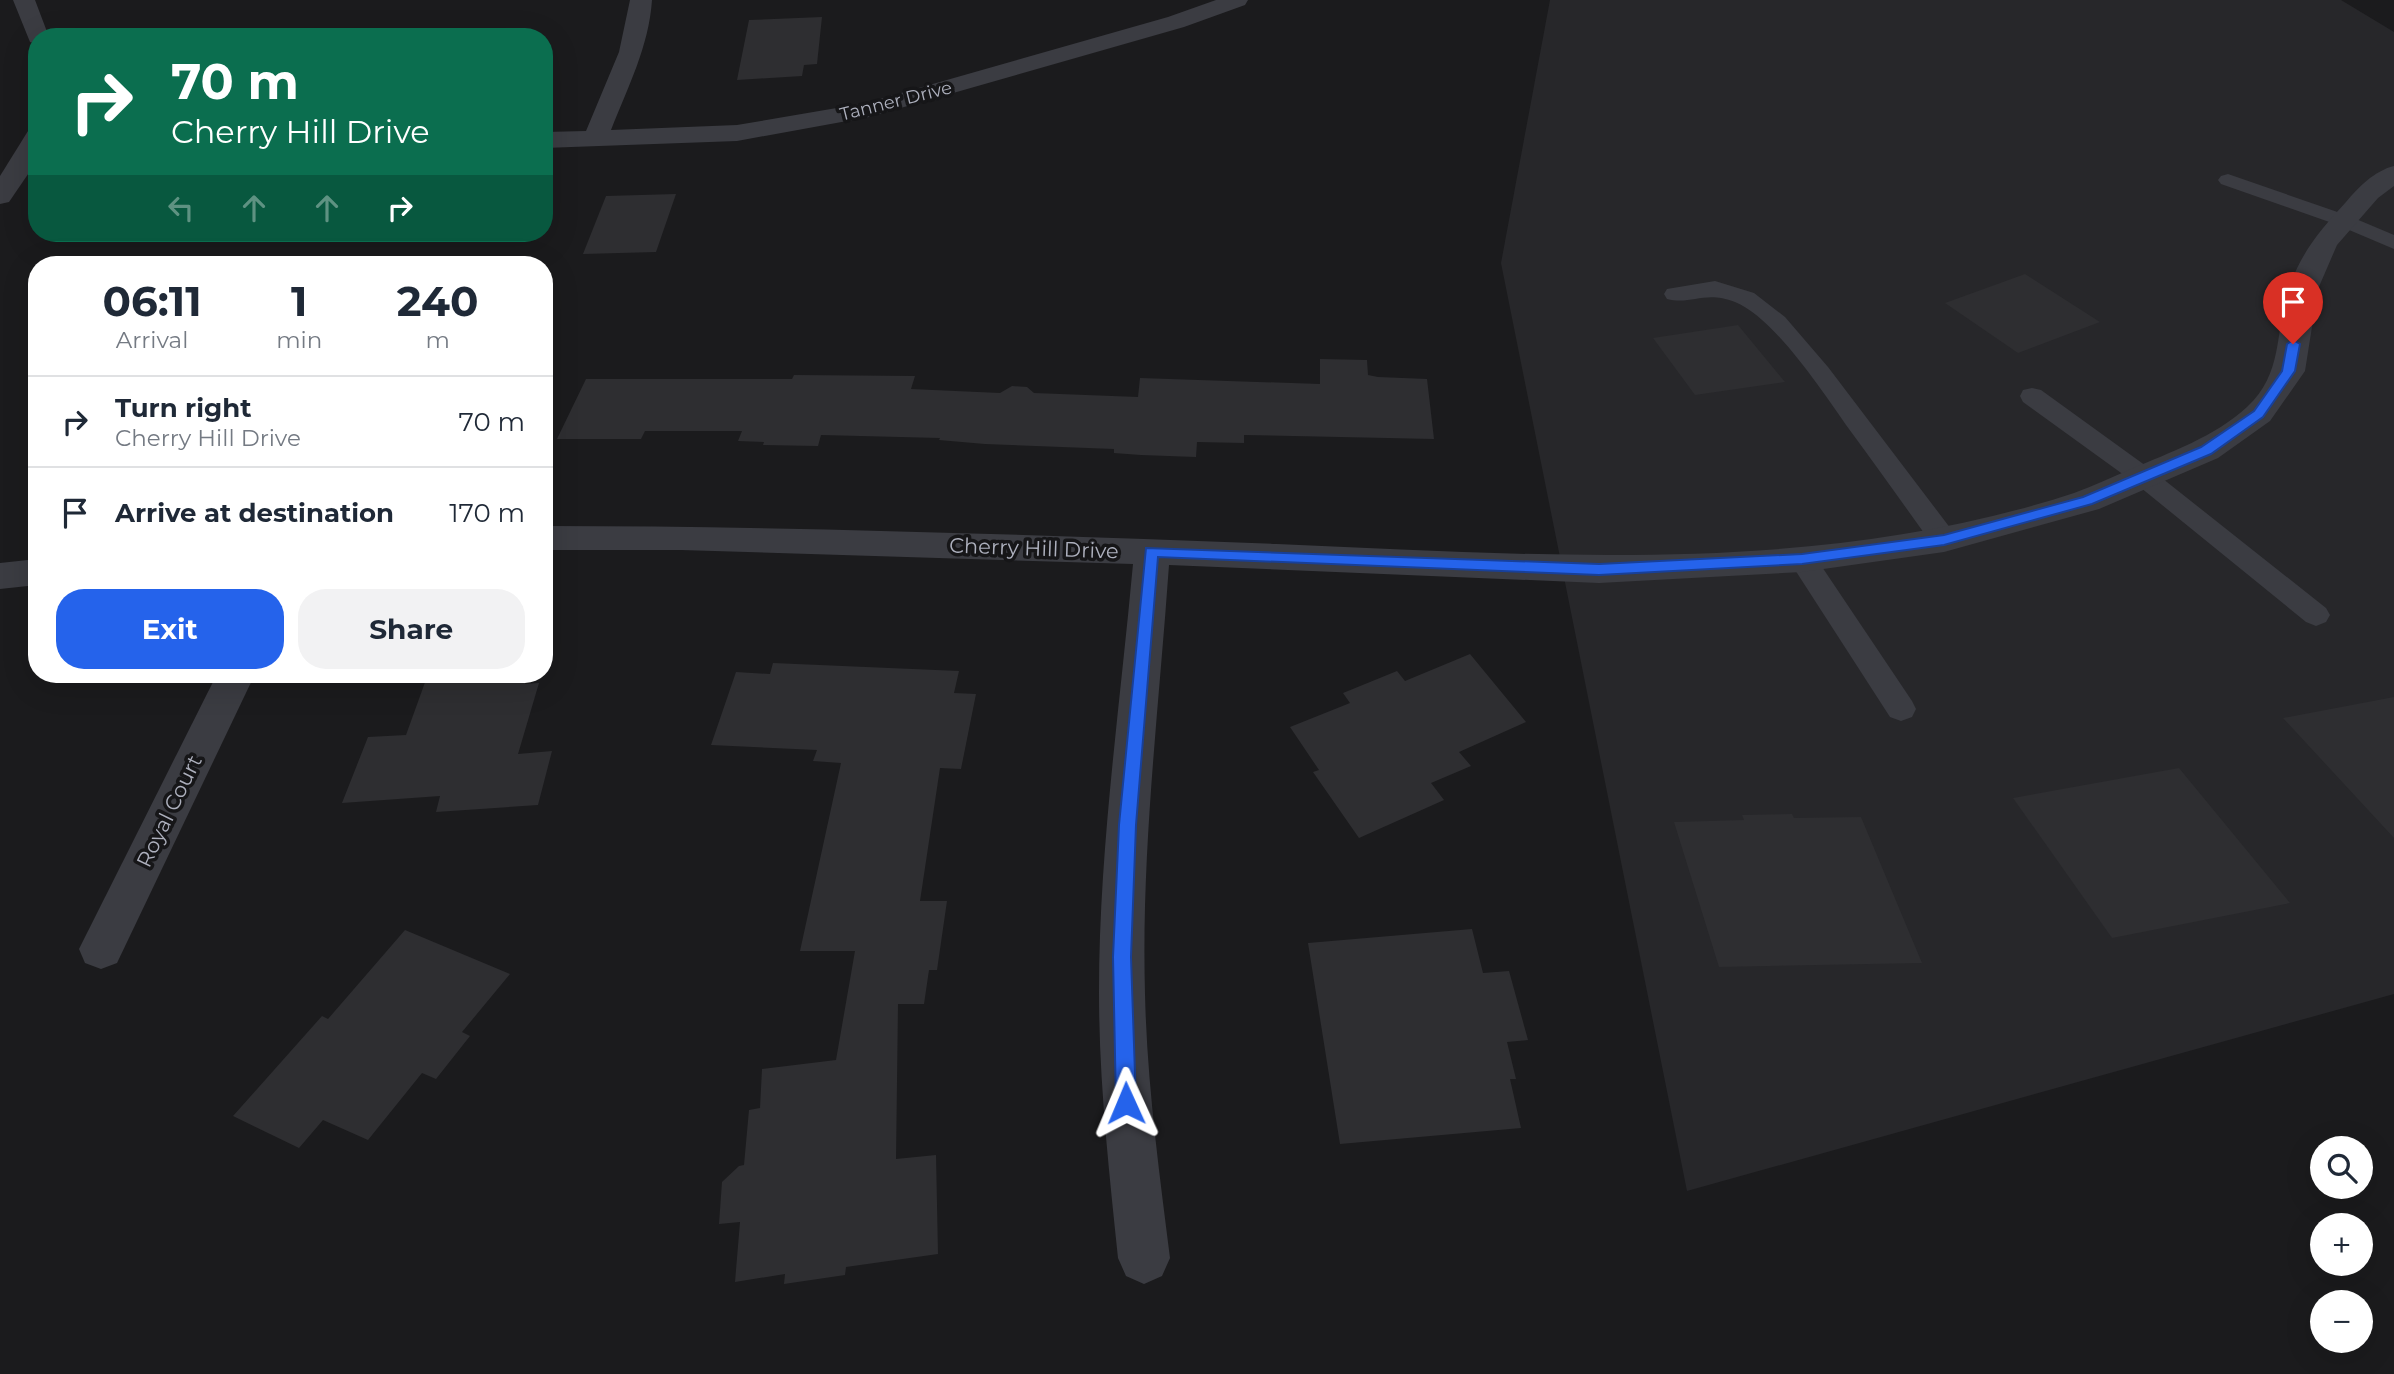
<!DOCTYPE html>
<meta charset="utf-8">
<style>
:root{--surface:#fff;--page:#f2f2f3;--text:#1f2937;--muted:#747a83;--line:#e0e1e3;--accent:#2563eb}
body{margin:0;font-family:Montserrat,sans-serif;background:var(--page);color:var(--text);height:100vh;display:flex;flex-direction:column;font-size:26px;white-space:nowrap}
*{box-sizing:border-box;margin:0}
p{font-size:23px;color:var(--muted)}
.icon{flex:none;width:38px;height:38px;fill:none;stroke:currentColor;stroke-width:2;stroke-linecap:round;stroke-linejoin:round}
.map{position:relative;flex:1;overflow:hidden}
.sheet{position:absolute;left:28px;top:256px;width:525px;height:427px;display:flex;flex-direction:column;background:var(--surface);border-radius:28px;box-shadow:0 7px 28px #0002}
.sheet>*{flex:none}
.banner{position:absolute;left:28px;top:28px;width:525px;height:214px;border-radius:28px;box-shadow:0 7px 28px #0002;background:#0b6e4f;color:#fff;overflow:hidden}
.tools{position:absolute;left:2310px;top:1136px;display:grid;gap:14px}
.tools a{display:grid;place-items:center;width:63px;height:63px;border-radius:50%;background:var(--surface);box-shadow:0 7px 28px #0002;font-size:35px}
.pin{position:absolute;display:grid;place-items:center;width:60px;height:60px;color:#fff;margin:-72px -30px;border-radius:50% 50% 50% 0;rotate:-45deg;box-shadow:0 0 7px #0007}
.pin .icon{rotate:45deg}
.me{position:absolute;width:77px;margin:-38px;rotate:359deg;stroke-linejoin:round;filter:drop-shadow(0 0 5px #0008)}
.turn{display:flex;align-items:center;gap:24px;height:147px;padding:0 28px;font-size:32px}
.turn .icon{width:91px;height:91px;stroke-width:2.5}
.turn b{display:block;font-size:49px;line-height:60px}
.lanes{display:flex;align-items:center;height:66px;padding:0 28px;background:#0003;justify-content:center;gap:35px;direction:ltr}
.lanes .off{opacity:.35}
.eta{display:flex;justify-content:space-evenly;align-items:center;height:119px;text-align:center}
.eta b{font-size:42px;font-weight:700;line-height:49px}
.button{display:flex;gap:14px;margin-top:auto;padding:14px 28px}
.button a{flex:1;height:80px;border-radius:28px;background:var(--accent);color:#fff;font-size:28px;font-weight:700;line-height:80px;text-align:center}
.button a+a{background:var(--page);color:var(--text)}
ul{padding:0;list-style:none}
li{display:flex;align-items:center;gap:21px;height:91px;padding:0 28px;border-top:2px solid var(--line)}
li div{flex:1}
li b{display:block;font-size:26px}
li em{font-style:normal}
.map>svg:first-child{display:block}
.built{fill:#27272a}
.building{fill:#2e2e31}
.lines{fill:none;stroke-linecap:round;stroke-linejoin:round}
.service{fill:#3b3c42;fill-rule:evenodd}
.minor{fill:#3b3c42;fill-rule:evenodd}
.route{fill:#2563eb;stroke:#184099;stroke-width:2}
.labels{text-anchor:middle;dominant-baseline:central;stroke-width:7;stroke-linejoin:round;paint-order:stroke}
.far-street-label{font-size:18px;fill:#adb0bd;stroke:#161618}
.street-label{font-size:21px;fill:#adb0bd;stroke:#161618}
</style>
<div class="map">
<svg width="2394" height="1374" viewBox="0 0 2394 1374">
<rect width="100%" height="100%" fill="#1b1b1d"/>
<path class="built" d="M1550,0H2341L2394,32V994L1687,1191L1501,263Z"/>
<g class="building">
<path d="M822,17L817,64L804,65L802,76L737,80L749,20Z"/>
<path d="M676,194L656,252L583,254L606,196Z"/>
<path d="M2025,274L2100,322L2018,353L1945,303Z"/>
<path d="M1738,325L1785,382L1695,395L1653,338Z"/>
<path d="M1320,359L1367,360L1368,375L1378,377L1427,379L1434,439L1244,435V443L1197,442L1196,457L1141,455L1114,453V449L985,444L939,440L940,438L821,435L818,446L763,445L764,442L738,441L742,431H645L641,439H557L586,379H792L794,375L915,376L911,389L1000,393L1012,386L1027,387L1034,393L1138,397L1140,378L1320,384Z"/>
<path d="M1470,654L1526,722L1459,752L1471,766L1431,783L1444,800L1359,838L1313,772L1319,770L1290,727L1350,703L1343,693L1397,671L1405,681Z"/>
<path d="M773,663L959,671L954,693L976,694L961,769L940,768L920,901H947L937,970H929L924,1004H898L896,1159L936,1155L938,1254L846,1267L845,1275L784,1284L785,1274L735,1282L740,1222L719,1224L722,1182L739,1166L744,1165L749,1110L760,1108L762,1069L836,1060L855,951H800L841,763L813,761L817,750L711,745L736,672L770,674Z"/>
<path d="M428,674H529L525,684L539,683L518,754L552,751L538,805L436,812L440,796L342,803L368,737L406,735Z"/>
<path d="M2394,697V838L2283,718Z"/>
<path d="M2179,768L2290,903L2112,938L2013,798Z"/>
<path d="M1792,814L1794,818L1861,817L1922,963L1719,967L1674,822L1744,820L1742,815Z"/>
<path d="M1472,929L1483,973L1509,971L1528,1040L1507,1042L1516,1079H1510L1521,1128L1340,1144L1308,943Z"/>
<path d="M405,930L510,974L462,1032L470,1036L436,1079L422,1073L368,1140L323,1120L299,1148L233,1116L322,1016L328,1019Z"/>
</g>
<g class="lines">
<g class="service">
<path d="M2228,174L2349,216L2394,235V249L2335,224L2221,184L2218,180L2221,176Z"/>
<path d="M1715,281L1754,293L1785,317L1828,367L1954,533L1958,540L1954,547L1944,550L1934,547C1906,508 1878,468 1849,429C1824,394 1775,318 1735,302C1705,290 1692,305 1667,299L1664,294L1667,289Z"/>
<path d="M2032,388L2041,390L2153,471L2326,608L2330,615L2326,622L2316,626L2306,622L2135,483L2023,402L2020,396L2023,390Z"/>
<path d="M1802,549L1812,552L1912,701L1916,709L1912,717L1901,721L1890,717L1788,559L1792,552Z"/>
</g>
<g class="minor">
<path d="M13,0H35L49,37H37V44L30,42Z"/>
<path d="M630,0H652C649,46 628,87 611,130L737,125L866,103L1168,17L1216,0H1248L1245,5L1184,27L869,117L737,141L544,148V132L586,131L619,52Z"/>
<path d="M37,128V161L9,202L0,204V176L28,131Z"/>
<path d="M2394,166V186L2378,198L2337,245L2318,289L2305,371L2270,421L2218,458L2099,509L1944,552L1802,572L1599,583L1169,565C1159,708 1141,851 1145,994C1147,1083 1159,1170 1170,1258L1162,1276L1144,1284L1126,1276L1118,1258C1109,1170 1099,1082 1099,993C1099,849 1120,707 1133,564L681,550H544V526C788,526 1033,535 1277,544C1542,555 1818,577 2074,493C2093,486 2112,477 2131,469C2169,453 2216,436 2247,407C2285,372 2274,329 2290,285C2303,250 2321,229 2346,202C2359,187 2374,171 2394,166Z"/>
<path d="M37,559V585L0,589V563Z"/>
<path d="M217,674H255L117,963L101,969L85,963L79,949Z"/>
</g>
</g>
<path class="route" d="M2293,340L2300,344L2295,371L2263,417L2211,454L2092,504L1944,545L1802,564L1599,575L1158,557L1136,825L1131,957L1136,1103L1133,1110L1126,1113L1119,1110L1116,1103L1113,957L1119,825L1146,548L1599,564L1802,554L1944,535L2083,497L2201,447L2254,411L2282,371L2287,344Z"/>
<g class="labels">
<g class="far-street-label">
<text transform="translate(896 101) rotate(-14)">Tanner Drive</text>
</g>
<g class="street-label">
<text transform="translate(1034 548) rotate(2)">Cherry Hill Drive</text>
<text transform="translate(169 811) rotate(-64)">Royal Court</text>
</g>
</g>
</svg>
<div class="tools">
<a><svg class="icon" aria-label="search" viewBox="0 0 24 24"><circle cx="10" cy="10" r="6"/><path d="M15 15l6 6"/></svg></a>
<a>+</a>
<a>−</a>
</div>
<div class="pin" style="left:2293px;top:344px;background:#d93025"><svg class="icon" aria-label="arrive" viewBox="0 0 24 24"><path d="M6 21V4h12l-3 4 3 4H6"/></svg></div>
<svg class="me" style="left:1126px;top:1103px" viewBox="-20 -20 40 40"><path d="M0-17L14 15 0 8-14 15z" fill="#2563eb" stroke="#fff" stroke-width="4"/></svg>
<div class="banner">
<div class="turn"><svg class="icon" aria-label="right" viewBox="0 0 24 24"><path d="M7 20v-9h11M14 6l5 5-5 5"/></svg><div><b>70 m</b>Cherry Hill Drive</div></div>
<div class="lanes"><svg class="icon off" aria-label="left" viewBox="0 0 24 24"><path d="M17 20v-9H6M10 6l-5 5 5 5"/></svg><svg class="icon off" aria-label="ahead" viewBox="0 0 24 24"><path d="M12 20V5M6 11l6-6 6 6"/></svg><svg class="icon off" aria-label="ahead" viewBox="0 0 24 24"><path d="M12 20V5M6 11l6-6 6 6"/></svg><svg class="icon" aria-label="right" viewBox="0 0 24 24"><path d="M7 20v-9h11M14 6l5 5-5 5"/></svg></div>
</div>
<section class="sheet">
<div class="eta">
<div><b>06:11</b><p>Arrival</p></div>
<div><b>1</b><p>min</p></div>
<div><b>240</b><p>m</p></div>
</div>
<ul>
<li><svg class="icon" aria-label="right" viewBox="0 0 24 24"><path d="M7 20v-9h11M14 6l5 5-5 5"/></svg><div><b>Turn right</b><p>Cherry Hill Drive</p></div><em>70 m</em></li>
<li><svg class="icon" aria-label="arrive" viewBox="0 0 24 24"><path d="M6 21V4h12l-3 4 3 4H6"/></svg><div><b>Arrive at destination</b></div><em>170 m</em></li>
</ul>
<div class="button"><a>Exit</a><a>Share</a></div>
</section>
</div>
